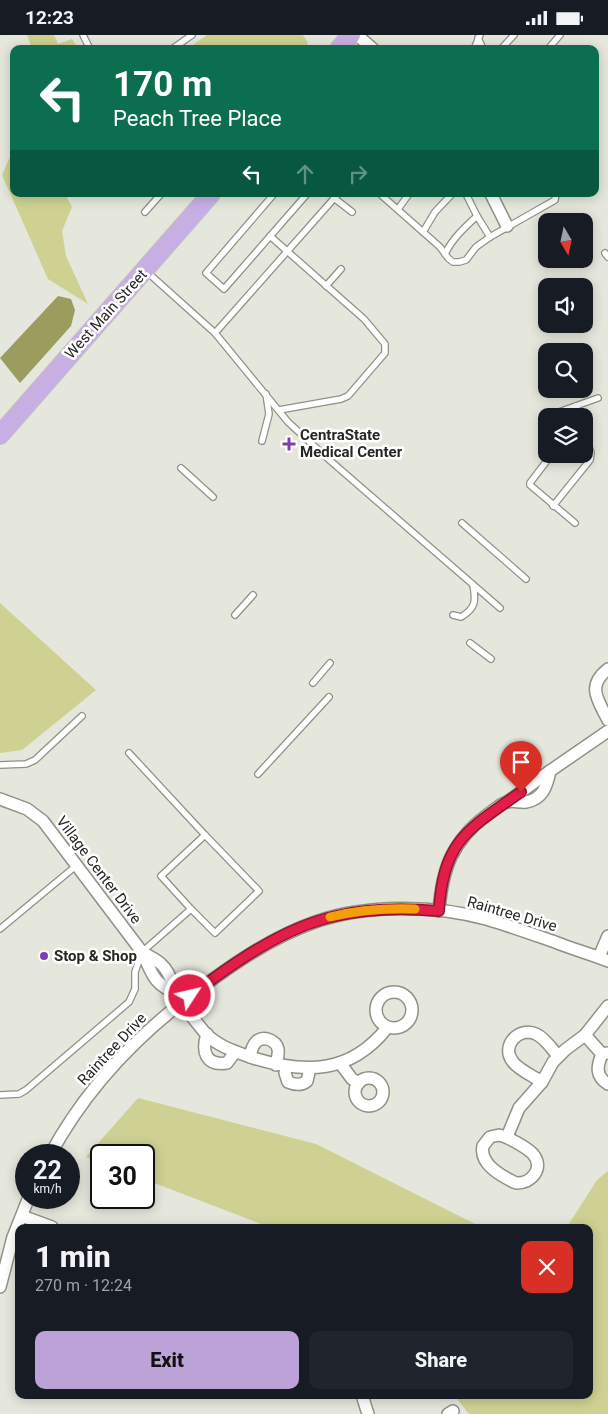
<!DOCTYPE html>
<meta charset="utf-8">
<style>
:root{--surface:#171b24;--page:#20242c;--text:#f1f3f6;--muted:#9ea1a6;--accent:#bda2d8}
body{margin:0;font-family:Roboto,sans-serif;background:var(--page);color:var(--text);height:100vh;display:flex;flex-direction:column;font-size:19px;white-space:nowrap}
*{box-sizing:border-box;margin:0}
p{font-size:16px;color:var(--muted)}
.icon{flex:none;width:28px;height:28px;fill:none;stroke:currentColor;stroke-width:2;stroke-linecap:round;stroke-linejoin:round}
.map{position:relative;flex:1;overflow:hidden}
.panel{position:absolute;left:15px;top:1189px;width:578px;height:175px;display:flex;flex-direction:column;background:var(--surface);border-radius:10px;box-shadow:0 2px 12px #0003}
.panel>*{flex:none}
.banner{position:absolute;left:10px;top:10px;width:589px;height:152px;border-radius:10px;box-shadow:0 2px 12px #0003;background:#0b6e4f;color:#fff;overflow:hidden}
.needle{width:32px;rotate:171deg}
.tools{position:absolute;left:538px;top:178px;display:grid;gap:10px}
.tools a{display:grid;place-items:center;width:55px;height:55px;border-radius:10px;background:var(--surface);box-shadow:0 2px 12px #0003;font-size:25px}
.speed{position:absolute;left:15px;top:1109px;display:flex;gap:10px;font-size:25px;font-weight:700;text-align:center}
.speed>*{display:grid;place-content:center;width:65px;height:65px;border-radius:50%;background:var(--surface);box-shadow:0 2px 12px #0003;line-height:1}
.speed small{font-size:12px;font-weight:400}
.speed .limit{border:2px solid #111;border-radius:8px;background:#fff;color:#111}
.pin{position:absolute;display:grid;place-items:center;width:42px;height:42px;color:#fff;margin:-51px -21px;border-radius:50% 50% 50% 0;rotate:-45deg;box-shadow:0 0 5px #0007}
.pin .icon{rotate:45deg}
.me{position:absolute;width:55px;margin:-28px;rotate:55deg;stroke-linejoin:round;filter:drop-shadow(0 0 4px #0008)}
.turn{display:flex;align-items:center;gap:18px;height:105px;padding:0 20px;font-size:22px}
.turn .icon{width:65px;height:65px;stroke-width:2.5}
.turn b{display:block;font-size:35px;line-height:42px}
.lanes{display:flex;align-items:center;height:48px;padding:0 20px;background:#0003;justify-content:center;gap:25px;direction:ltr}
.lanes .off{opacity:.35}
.round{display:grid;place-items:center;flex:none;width:52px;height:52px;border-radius:10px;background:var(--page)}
.headline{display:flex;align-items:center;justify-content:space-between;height:85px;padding:0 20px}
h1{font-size:30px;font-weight:800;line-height:38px}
.button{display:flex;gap:10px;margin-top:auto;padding:10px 20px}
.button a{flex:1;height:58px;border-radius:10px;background:var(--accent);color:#111;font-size:20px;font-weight:800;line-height:58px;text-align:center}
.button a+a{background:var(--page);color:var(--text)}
.status{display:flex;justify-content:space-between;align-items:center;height:35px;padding:0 25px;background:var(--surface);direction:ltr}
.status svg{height:14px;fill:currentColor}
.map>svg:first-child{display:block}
.green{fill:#ced191}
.water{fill:#9a9d5e}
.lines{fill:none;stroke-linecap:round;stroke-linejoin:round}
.service-casing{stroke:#909187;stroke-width:8}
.minor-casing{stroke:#909187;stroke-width:14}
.primary-casing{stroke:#c2c3c1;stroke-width:20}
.service{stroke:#fff;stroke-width:5.5}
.minor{stroke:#fff;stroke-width:11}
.primary{stroke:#c8afe3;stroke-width:18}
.route-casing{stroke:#92132f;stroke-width:12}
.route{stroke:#e11d48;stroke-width:9}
.slow{stroke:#f59e0b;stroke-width:9}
.poi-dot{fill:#7d3eb3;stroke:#fff;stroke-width:2}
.labels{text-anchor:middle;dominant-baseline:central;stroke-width:5;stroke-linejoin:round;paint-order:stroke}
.street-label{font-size:15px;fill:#262723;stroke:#fff}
.poi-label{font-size:15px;font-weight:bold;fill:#262723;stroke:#fff;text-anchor:start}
</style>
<div class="status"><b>12:23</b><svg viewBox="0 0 49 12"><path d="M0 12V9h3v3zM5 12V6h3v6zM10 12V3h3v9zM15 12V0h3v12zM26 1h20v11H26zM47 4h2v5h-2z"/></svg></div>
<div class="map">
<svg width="608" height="1379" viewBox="0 0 608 1379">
<rect width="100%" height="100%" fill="#e5e6dc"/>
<g class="green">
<path d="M27,0H54L58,9L72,4L78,14H32Z"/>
<path d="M207,0H303L308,8L305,14H187Z"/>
<path d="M14,113V159H65L72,172L62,196L66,221L88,269L48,244L2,140Z"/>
<path d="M0,568L96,655L22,715L0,718Z"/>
<path d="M138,1063L316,1109L481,1192H269L144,1144V1120H101V1128L86,1122Z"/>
<path d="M608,1136V1379H469L454,1360H589V1192H567L597,1145Z"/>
</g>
<path class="water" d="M58,261L71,264L75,275L71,291L20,348L0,323Z"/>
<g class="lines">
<defs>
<g id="service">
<path d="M83,0L90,14"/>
<path d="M478,3L483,14"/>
<path d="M172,14L192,0"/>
<path d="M474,14L480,0"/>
<path d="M501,14L514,0"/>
<path d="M548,14L560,0"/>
<path d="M274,159L206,238L224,254L307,159"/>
<path d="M380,159L440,212L448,223L453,227H459L466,225L476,212L490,202L555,165L556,159"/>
<path d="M334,163L352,177"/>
<path d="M398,174L409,159"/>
<path d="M145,177L161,159"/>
<path d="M477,181L490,202"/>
<path d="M423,197L435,177L452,159"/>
<path d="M270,201L364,284L385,309V318L348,361L341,364L279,375"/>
<path d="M605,218L608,222"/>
<path d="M445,219C452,204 465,192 477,181L466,159"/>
<path d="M146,236L215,298L288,387L326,422L500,573"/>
<path d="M326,251L341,234"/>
<path d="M215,298L338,159"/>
<path d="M576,371L579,381"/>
<path d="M553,381L556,378L598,363"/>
<path d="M262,406L269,379L266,359"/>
<path d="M552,419L530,448V450L575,488"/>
<path d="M181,433L213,462"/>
<path d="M553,471L590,425L591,418L584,396"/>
<path d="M462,488L526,544"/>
<path d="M235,580L253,560"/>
<path d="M453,580L461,582C476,573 476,566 473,550"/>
<path d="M470,608L491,624"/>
<path d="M313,648L330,628"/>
<path d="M0,730L26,729L35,725L82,681"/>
<path d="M258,739L329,662"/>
<path d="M191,874L215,898L259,856L205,800"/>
<path d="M0,894L77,830"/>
<path d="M0,1060L19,1059L26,1055L129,967L135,954V937L142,917L191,874L161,841L205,800L129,718"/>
</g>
<g id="minor">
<path d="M357,0L373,14"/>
<path d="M491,159L507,191"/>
<path d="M608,634C586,651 598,665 608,685"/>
<path d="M0,764L27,774L43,786L142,917C152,938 153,949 176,958"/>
<path d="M507,767L550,736"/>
<path d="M439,876C442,834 452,806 487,780C493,776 500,769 507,767C513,765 520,768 526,767C543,764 547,751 550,736L608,696"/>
<path d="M142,917C148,921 156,924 161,929C171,938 171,948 177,959C184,973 196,987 206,999C219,1012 237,1017 253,1023C306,1039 350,1039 387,993"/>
<path d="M599,922L608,901"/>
<circle cx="394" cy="975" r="18"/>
<path d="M207,999C201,1017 206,1031 227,1028L235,1017"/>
<path d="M585,1000L602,1019"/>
<path d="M608,1018L602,1019C597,1031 595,1041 608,1049"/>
<path d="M250,1022C251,1016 252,1011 256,1007C263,1000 276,1005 278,1014C279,1019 277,1025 276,1030"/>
<path d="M340,1028L352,1044L359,1048"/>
<path d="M286,1032L285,1038L288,1047C295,1050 301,1051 307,1046L310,1033"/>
<circle cx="369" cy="1057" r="14"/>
<path d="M542,1047C533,1041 519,1035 513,1027C500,1011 519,991 536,999C545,1003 552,1014 558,1021"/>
<path d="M499,1100C508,1102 526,1112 533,1119C545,1133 531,1149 516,1148C501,1141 479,1129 483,1111L490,1102Z"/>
<path d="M507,1102L519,1073L542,1047L553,1027L565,1015L585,1000L608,971"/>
<path d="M50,1120C84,1057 132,1005 189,962C227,933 269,903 315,887C366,869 435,870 486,884C510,891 532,899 555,907C572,914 591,919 608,926"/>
<path d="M22,1181L52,1192"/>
<path d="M0,1252L13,1202L29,1162"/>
<path d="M362,1360L368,1379"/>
<path d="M448,1379L453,1376"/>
</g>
<g id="primary">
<path d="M339,14L351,0"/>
<path d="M0,400L211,159"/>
</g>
</defs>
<use href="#service" class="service-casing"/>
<use href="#minor" class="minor-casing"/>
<use href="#primary" class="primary-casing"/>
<use href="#service" class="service"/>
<use href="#minor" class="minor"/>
<use href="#primary" class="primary"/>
</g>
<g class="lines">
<defs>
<path id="route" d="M190,961C232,929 284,892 336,881C370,873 404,873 439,876C443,806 468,794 521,757"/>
</defs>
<use href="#route" class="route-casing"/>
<use href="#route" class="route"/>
<path class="slow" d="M330,882C358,875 386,873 415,874"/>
</g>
<g class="poi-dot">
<path d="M286.5 401.5h5v5h5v5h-5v5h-5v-5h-5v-5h5z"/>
<circle cx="44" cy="921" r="5"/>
</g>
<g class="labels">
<g class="street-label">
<text transform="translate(106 279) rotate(-48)">West Main Street</text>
<text transform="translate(99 835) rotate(53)">Village Center Drive</text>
<text transform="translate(512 879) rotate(16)">Raintree Drive</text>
<text transform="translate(112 1014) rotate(-47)">Raintree Drive</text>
</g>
<g class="poi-label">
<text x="300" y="400">CentraState<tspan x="300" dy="17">Medical Center</tspan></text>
<text x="54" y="921">Stop &amp; Shop</text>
</g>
</g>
</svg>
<div class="tools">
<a><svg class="needle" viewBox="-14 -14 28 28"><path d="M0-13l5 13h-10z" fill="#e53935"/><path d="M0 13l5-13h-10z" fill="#9ea1a6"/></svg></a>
<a><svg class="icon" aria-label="sound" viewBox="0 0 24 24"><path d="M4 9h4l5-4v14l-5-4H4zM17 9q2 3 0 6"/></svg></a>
<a><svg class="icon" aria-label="search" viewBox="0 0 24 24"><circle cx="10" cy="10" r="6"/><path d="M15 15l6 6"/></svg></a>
<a><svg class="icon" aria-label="layers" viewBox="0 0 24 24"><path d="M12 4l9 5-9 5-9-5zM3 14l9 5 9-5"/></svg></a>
</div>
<div class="speed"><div>22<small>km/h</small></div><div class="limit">30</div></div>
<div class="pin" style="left:521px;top:757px;background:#d93025"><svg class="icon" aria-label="arrive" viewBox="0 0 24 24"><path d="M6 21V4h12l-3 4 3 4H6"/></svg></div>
<svg class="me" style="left:190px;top:961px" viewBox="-20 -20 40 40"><circle r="17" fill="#e11d48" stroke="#fff" stroke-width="3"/><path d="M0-11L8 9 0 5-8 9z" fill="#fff"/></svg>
<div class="banner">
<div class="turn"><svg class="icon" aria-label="left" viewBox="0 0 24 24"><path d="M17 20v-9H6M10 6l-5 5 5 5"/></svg><div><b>170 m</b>Peach Tree Place</div></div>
<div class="lanes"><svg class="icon" aria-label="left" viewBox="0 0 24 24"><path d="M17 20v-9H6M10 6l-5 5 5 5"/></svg><svg class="icon off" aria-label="ahead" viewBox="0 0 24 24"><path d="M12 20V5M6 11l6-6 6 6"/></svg><svg class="icon off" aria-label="right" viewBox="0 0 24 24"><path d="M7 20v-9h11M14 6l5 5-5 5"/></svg></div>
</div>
<section class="panel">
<div class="headline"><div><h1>1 min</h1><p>270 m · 12:24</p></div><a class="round" style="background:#d93025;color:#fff"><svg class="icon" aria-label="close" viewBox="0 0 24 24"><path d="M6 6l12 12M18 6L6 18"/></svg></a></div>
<div class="button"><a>Exit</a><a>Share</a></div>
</section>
</div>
